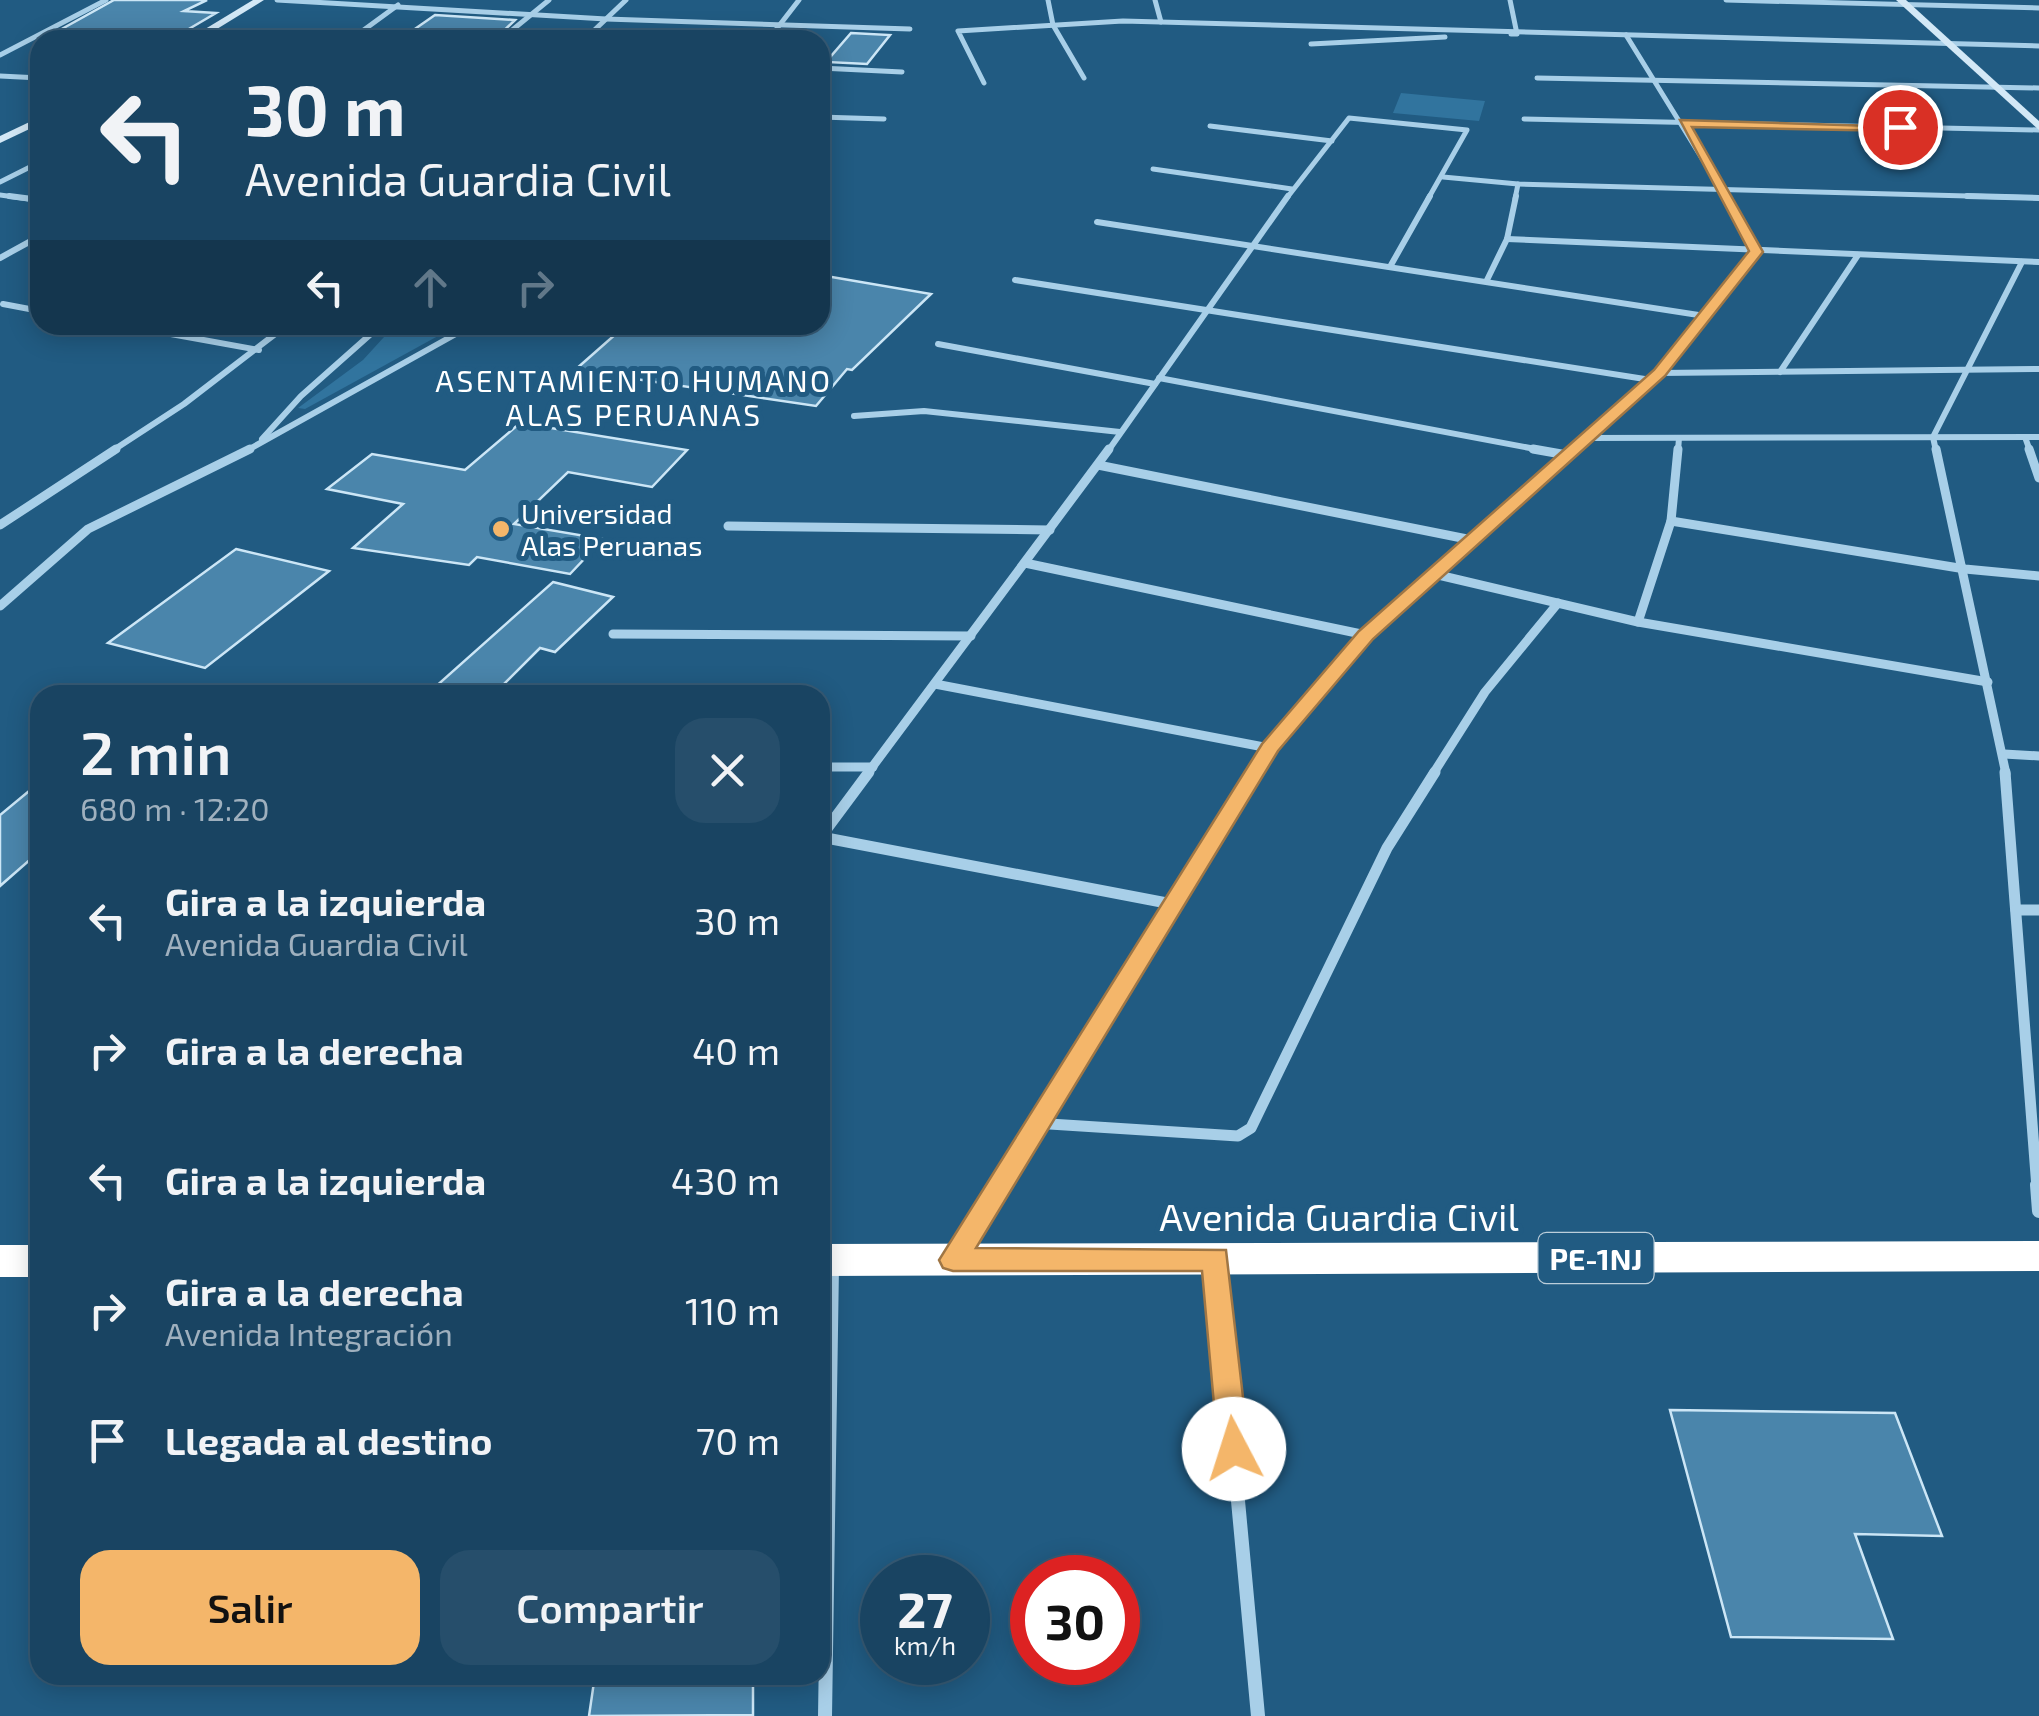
<!DOCTYPE html>
<html lang="es">
<meta charset="utf-8">
<style>
:root{--surface:#194462;--page:#264e6b;--text:#f1f3f6;--muted:#9fb0be;--line:#375c77;--accent:#f4b66a}
body{margin:0;font-family:"Exo 2",sans-serif;background:var(--page);color:var(--text);height:100vh;display:flex;flex-direction:column;font-size:38px;white-space:nowrap}
*{box-sizing:border-box;margin:0}
p{font-size:32px;color:var(--muted)}
.icon{flex:none;width:55px;height:55px;fill:none;stroke:currentColor;stroke-width:2;stroke-linecap:round;stroke-linejoin:round}
.map{position:relative;flex:1;overflow:hidden}
.panel{position:absolute;left:30px;top:685px;width:800px;height:1000px;display:flex;flex-direction:column;background:var(--surface);border-radius:30px;box-shadow:0 5px 25px #0003,0 0 0 2px var(--line)}
.panel>*{flex:none}
.guide{position:absolute;left:30px;top:30px;width:800px;height:305px;border-radius:30px;box-shadow:0 5px 25px #0003,0 0 0 2px var(--line);background:#194462;color:var(--text);overflow:hidden}
.speed{position:absolute;left:860px;top:1555px;display:flex;gap:20px;font-size:50px;font-weight:700;text-align:center}
.speed>*{display:grid;place-content:center;width:130px;height:130px;border-radius:50%;background:var(--surface);box-shadow:0 5px 25px #0003,0 0 0 2px var(--line);line-height:1}
.speed small{font-size:25px;font-weight:400}
.speed .limit{border:15px solid #d22;background:#fff;color:#111}
.pin{position:absolute;display:grid;place-items:center;width:85px;height:85px;color:#fff;margin:-42px;border:5px solid #fff;border-radius:50%;box-shadow:0 2px 10px #0007}
.me{position:absolute;width:110px;margin:-55px;rotate:355deg;stroke-linejoin:round;filter:drop-shadow(0 0 8px #0008)}
.turn{display:flex;align-items:center;gap:35px;height:210px;padding:0 50px;font-size:45px}
.turn .icon{width:130px;height:130px;stroke-width:2.5}
.turn b{display:block;font-size:70px;line-height:85px}
.lanes{display:flex;align-items:center;height:95px;padding:0 50px;background:#0003;justify-content:center;gap:50px;direction:ltr}
.lanes .off{opacity:.35}
.round{display:grid;place-items:center;flex:none;width:105px;height:105px;border-radius:30px;background:var(--page)}
.summary{display:flex;align-items:center;justify-content:space-between;height:170px;padding:0 50px}
h1{font-size:60px;font-weight:600;line-height:75px}
.cta{display:flex;gap:20px;margin-top:auto;padding:20px 50px}
.cta a{flex:1;height:115px;border-radius:30px;background:var(--accent);color:#111;font-size:40px;font-weight:600;line-height:115px;text-align:center}
.cta a+a{background:var(--page);color:var(--text)}
ul{padding:0;list-style:none}
li{display:flex;align-items:center;gap:30px;height:130px;padding:0 50px}
li div{flex:1}
li b{display:block;font-size:38px}
li em{font-style:normal}
.map>svg:first-child{display:block}
.green{fill:#31749e}
.building{fill:#4a85ab;stroke:#cce6f6;stroke-width:2.5}
.lines{fill:none;stroke-linecap:round;stroke-linejoin:round}
.street-far4{stroke:#a8cfe8;stroke-width:5}
.street-far3{stroke:#a8cfe8;stroke-width:6}
.street-far2{stroke:#a8cfe8;stroke-width:9}
.street-far1{stroke:#a8cfe8;stroke-width:11}
.street{stroke:#a8cfe8;stroke-width:14}
.secondary{fill:#d3e8f6;fill-rule:evenodd}
.highway{fill:#fff;fill-rule:evenodd}
.route{fill:#f4b66a;stroke:#9f7645;stroke-width:2.5}
.poi-dot{fill:#f4b66a;stroke:#215b82;stroke-width:4}
.labels{text-anchor:middle;dominant-baseline:central;stroke-width:10;stroke-linejoin:round;paint-order:stroke}
.far-poi-label{font-size:28px;fill:#fff;stroke:#215b82;text-anchor:start}
.far-neighbourhood-label{font-size:30px;letter-spacing:2.5px;fill:#fff;stroke:#215b82}
.shield{fill:#215b82;stroke:#bcceda;stroke-width:2.5}
.shield-label{font-size:30px;font-weight:bold;fill:#fff}
.near-street-label{font-size:38px;fill:#fff;stroke:#215b82}
</style>
<div class="map">
<svg width="2039" height="1716" viewBox="0 0 2039 1716">
<rect width="100%" height="100%" fill="#215b82"/>
<g class="green">
<path d="M1401,93L1485,101L1479,121L1393,113Z"/>
<path d="M395,325H458L305,409L298,408L363,360Z"/>
</g>
<g class="building">
<path d="M114,0H207L184,11L216,13L170,40H42Z"/>
<path d="M435,15L515,20L494,40H399Z"/>
<path d="M851,33L890,35L867,64L826,62Z"/>
<path d="M820,275L931,294L852,370L847,369L816,406L575,370L626,325H820Z"/>
<path d="M520,423L687,450L652,487L568,472L514,524L603,539L570,574L477,557L469,565L353,548L403,504L327,489L372,454L465,470Z"/>
<path d="M236,549L329,571L205,668L108,643Z"/>
<path d="M553,582L613,597L555,652L540,648L493,695L434,688Z"/>
<path d="M40,782V851L0,886V815Z"/>
<path d="M1670,1410L1895,1413L1942,1536L1855,1534L1893,1639L1731,1637Z"/>
<path d="M595,1675H753V1715L589,1716Z"/>
</g>
<g class="lines">
<g class="street-far4">
<path d="M277,0L606,19L910,29"/>
<path d="M1048,0L1053,25L1084,78"/>
<path d="M1155,0L1161,22"/>
<path d="M1510,0L1517,34H1511"/>
<path d="M1726,0L2039,8"/>
<path d="M207,31L351,39"/>
<path d="M1626,35L1727,199"/>
<path d="M350,40L398,5"/>
<path d="M500,40L549,0"/>
<path d="M584,40L626,0"/>
<path d="M768,40L799,0"/>
<path d="M1311,44L1445,37"/>
<path d="M0,55L106,0"/>
<path d="M820,68L902,72"/>
<path d="M0,76L40,78"/>
<path d="M1537,78L2039,88"/>
<path d="M984,83L958,31L1123,21L2039,46"/>
<path d="M820,117L884,119"/>
<path d="M1524,119L2039,130"/>
<path d="M1210,126L1332,141"/>
<path d="M1153,169L1292,189"/>
<path d="M1443,177L1518,184L2039,198"/>
<path d="M0,182L40,162"/>
<path d="M0,195L29,199"/>
<path d="M1286,199L1349,118L1467,130L1428,199"/>
<path d="M1515,199L1518,184"/>
</g>
<g class="street-far3">
<path d="M9,196L40,200"/>
<path d="M1967,196L2039,198"/>
<path d="M1097,222L1705,316"/>
<path d="M1507,239L2039,262"/>
<path d="M0,258L40,236"/>
<path d="M1391,265L1430,196"/>
<path d="M1015,280L1651,380"/>
<path d="M1487,280L1507,239L1516,196"/>
<path d="M3,304L40,311"/>
<path d="M121,325L259,350"/>
<path d="M938,344L1155,384"/>
<path d="M1780,372L1858,255"/>
<path d="M1659,373L2039,369"/>
<path d="M1159,378L1546,451"/>
<path d="M854,416L924,411L1120,432"/>
<path d="M2025,437L2030,451"/>
<path d="M1587,438L2039,437"/>
<path d="M262,439L301,396L381,325"/>
<path d="M112,451L184,404L287,325"/>
<path d="M246,451L472,325"/>
<path d="M1108,451L1288,196"/>
<path d="M1572,451L1659,373L1757,251L1726,196"/>
<path d="M1678,451L1679,438"/>
<path d="M1936,451L1933,437L2022,262"/>
</g>
<g class="street-far2">
<path d="M1533,449L1567,455"/>
<path d="M1936,449L2006,774"/>
<path d="M2029,449L2039,478"/>
<path d="M1098,465L1472,540"/>
<path d="M1671,521L1965,569L2039,576"/>
<path d="M0,525L116,449"/>
<path d="M728,526L1050,530"/>
<path d="M1025,563L1366,635"/>
<path d="M1434,574L1638,622L1988,682"/>
<path d="M0,606L88,529L250,449"/>
<path d="M1638,622L1671,521L1678,449"/>
<path d="M613,634L971,636"/>
<path d="M935,684L1269,748"/>
<path d="M2004,754L2039,756"/>
<path d="M820,767H873"/>
<path d="M867,774L1109,449"/>
<path d="M1253,774C1333,645 1463,549 1574,449"/>
<path d="M1433,774L1485,692L1558,603"/>
</g>
<g class="street-far1">
<path d="M2005,772L2037,1188"/>
<path d="M821,837L1172,904"/>
<path d="M820,838L869,772"/>
<path d="M2016,910H2039"/>
<path d="M1034,1123L1238,1136L1251,1128L1387,848L1435,772"/>
<path d="M997,1188L1254,772"/>
</g>
<g class="street">
<path d="M2037,1185L2039,1211"/>
<path d="M956,1254L998,1185"/>
<path d="M1216,1264L1258,1716"/>
<path d="M825,1716L832,1266"/>
</g>
<g class="secondary">
<path d="M253,0H264L199,40H187Z"/>
<path d="M1896,0H1906L2039,121V130Z"/>
<path d="M40,117V124L0,143V136Z"/>
</g>
<g class="highway">
<path d="M2039,1241V1271L820,1276V1244Z"/>
<rect x="0" y="1245" width="40" height="32"/>
</g>
</g>
<path class="route" d="M1680,120L1906,127L1900,131L1692,127L1763,252L1665,376L1373,639L1278,751L976,1248L1226,1250L1249,1449L1245,1459L1234,1463L1222,1459L1218,1449L1202,1271H953L943,1268L939,1260L1262,744L1359,631L1654,370L1749,251Z"/>
<circle class="poi-dot" cx="501" cy="529" r="10"/>
<g class="labels">
<g class="far-poi-label">
<text x="521" y="513">Universidad<tspan x="521" dy="32">Alas Peruanas</tspan></text>
</g>
<g class="far-neighbourhood-label">
<text x="634" y="380">ASENTAMIENTO HUMANO<tspan x="634" dy="34">ALAS PERUANAS</tspan></text>
</g>
<rect class="shield" x="1538.5" y="1233" width="115" height="50" rx="8"/>
<g class="shield-label">
<text x="1596" y="1258">PE-1NJ</text>
</g>
<g class="near-street-label">
<text x="1339" y="1216">Avenida Guardia Civil</text>
</g>
</g>
</svg>
<div class="speed"><div>27<small>km/h</small></div><div class="limit">30</div></div>
<div class="pin" style="left:1900px;top:127px;background:#d93025"><svg class="icon" aria-label="arrive" viewBox="0 0 24 24"><path d="M6 21V4h12l-3 4 3 4H6"/></svg></div>
<svg class="me" style="left:1234px;top:1449px" viewBox="-20 -20 40 40"><circle r="19" fill="#fff"/><path d="M0-13L10 11 0 6-10 11z" fill="#f4b66a"/></svg>
<div class="guide">
<div class="turn"><svg class="icon" aria-label="left" viewBox="0 0 24 24"><path d="M17 20v-9H6M10 6l-5 5 5 5"/></svg><div><b>30 m</b>Avenida Guardia Civil</div></div>
<div class="lanes"><svg class="icon" aria-label="left" viewBox="0 0 24 24"><path d="M17 20v-9H6M10 6l-5 5 5 5"/></svg><svg class="icon off" aria-label="ahead" viewBox="0 0 24 24"><path d="M12 20V5M6 11l6-6 6 6"/></svg><svg class="icon off" aria-label="right" viewBox="0 0 24 24"><path d="M7 20v-9h11M14 6l5 5-5 5"/></svg></div>
</div>
<section class="panel">
<div class="summary"><div><h1>2 min</h1><p>680 m · 12:20</p></div><a class="round"><svg class="icon" aria-label="close" viewBox="0 0 24 24"><path d="M6 6l12 12M18 6L6 18"/></svg></a></div>
<ul>
<li><svg class="icon" aria-label="left" viewBox="0 0 24 24"><path d="M17 20v-9H6M10 6l-5 5 5 5"/></svg><div><b>Gira a la izquierda</b><p>Avenida Guardia Civil</p></div><em>30 m</em></li>
<li><svg class="icon" aria-label="right" viewBox="0 0 24 24"><path d="M7 20v-9h11M14 6l5 5-5 5"/></svg><div><b>Gira a la derecha</b></div><em>40 m</em></li>
<li><svg class="icon" aria-label="left" viewBox="0 0 24 24"><path d="M17 20v-9H6M10 6l-5 5 5 5"/></svg><div><b>Gira a la izquierda</b></div><em>430 m</em></li>
<li><svg class="icon" aria-label="right" viewBox="0 0 24 24"><path d="M7 20v-9h11M14 6l5 5-5 5"/></svg><div><b>Gira a la derecha</b><p>Avenida Integración</p></div><em>110 m</em></li>
<li><svg class="icon" aria-label="arrive" viewBox="0 0 24 24"><path d="M6 21V4h12l-3 4 3 4H6"/></svg><div><b>Llegada al destino</b></div><em>70 m</em></li>
</ul>
<div class="cta"><a>Salir</a><a>Compartir</a></div>
</section>
</div>
